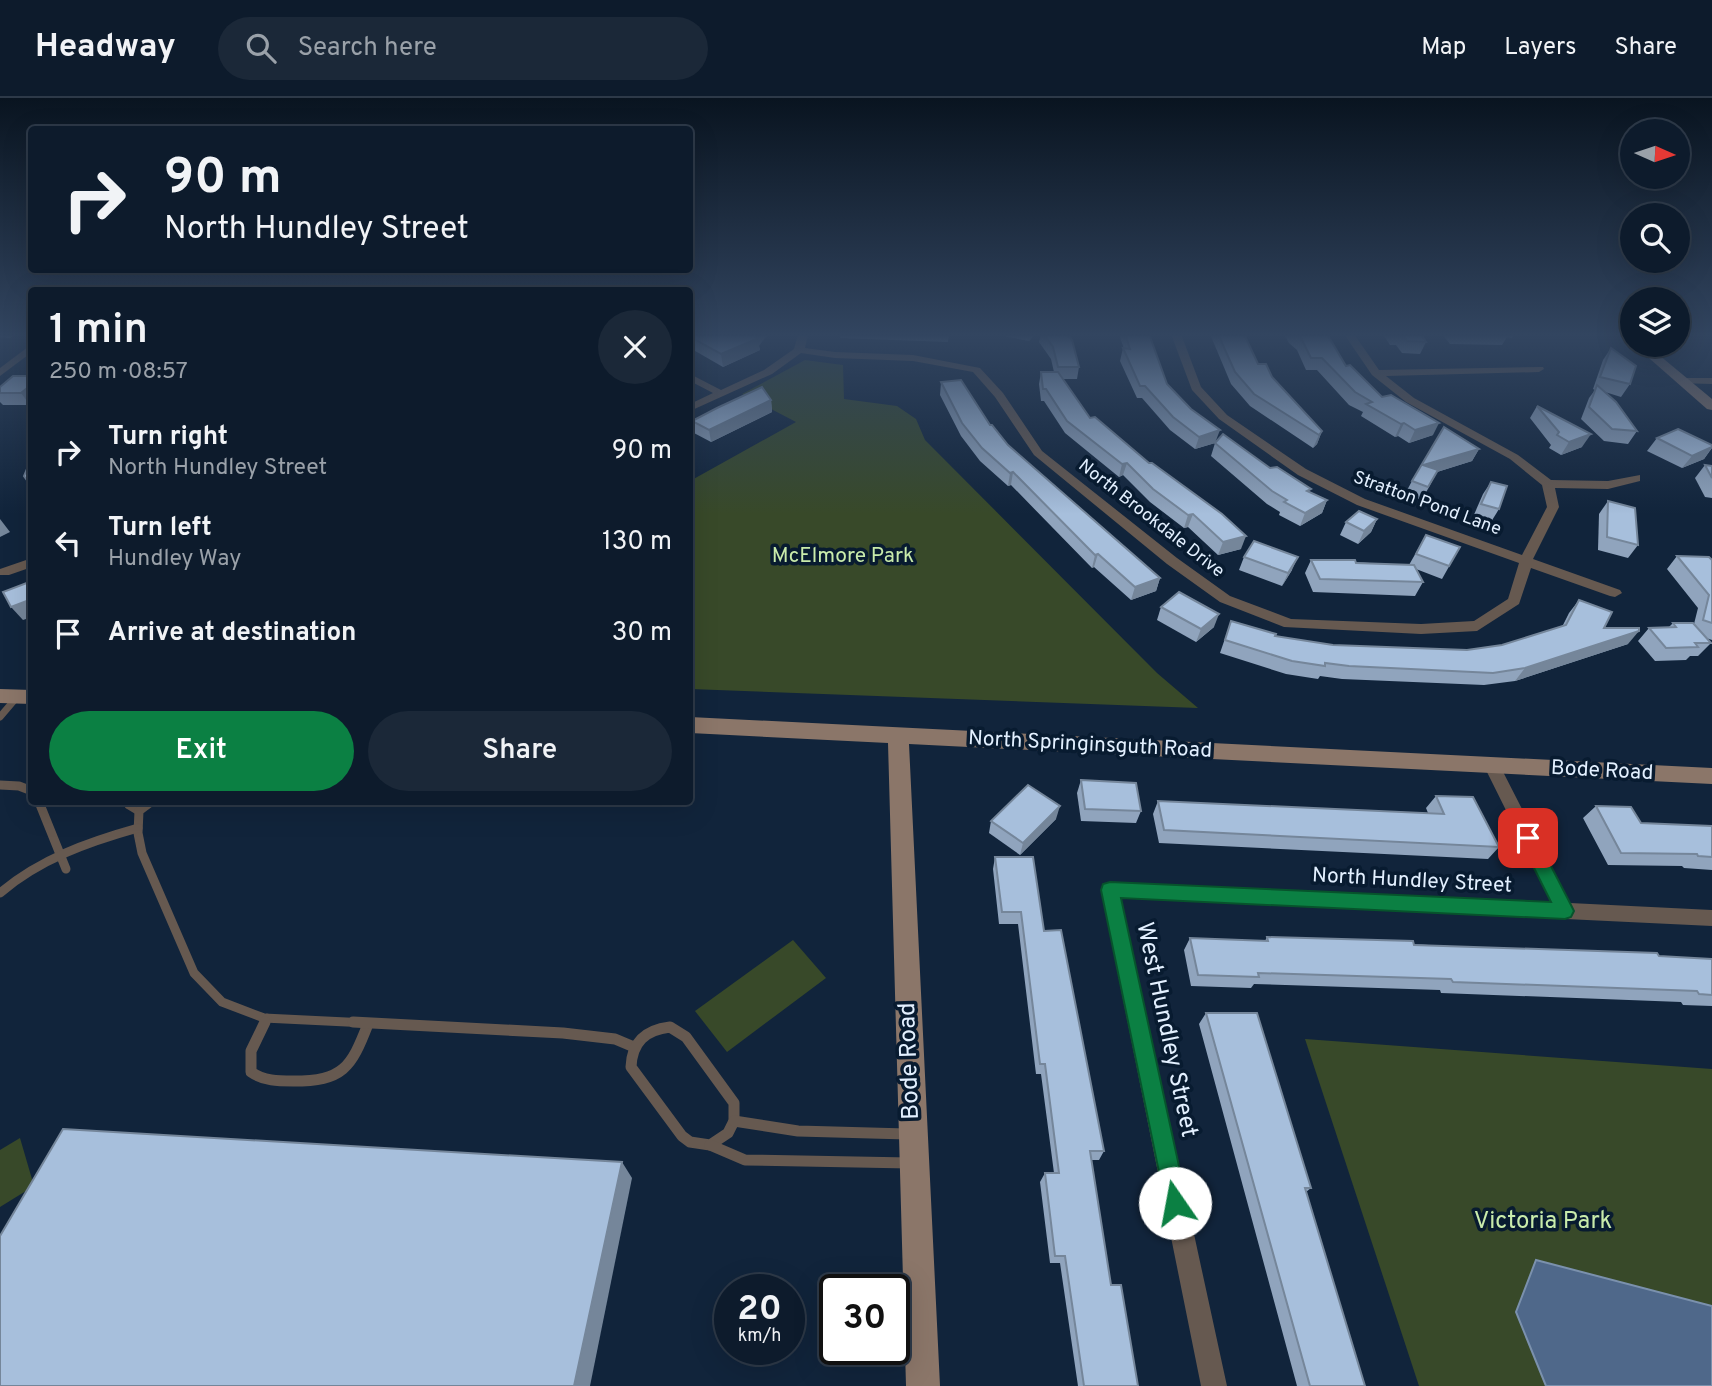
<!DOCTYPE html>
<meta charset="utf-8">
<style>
:root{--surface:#0d1b2c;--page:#1b2838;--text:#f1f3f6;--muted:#9aa1a9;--line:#2d3948;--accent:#0b8043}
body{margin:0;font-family:Overpass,sans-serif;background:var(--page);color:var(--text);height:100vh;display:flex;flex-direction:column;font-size:26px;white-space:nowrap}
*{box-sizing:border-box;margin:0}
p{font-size:23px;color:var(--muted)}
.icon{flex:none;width:38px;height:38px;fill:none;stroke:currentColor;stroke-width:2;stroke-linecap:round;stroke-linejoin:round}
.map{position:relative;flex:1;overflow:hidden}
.side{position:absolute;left:28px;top:189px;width:665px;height:518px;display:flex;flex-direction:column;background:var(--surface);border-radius:7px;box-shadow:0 7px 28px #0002,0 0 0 2px var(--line)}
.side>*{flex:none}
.guide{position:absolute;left:28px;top:28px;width:665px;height:147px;border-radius:7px;box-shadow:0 7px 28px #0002,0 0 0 2px var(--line);background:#0d1b2c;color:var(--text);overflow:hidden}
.needle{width:46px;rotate:93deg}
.fabs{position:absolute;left:1620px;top:21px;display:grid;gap:14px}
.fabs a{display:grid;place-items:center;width:70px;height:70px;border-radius:50%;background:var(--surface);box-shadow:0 7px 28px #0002,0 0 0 2px var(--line);font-size:35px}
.speed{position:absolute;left:714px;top:1176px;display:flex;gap:14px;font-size:35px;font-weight:700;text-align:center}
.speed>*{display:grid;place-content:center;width:91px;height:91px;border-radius:50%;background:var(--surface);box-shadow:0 7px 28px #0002,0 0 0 2px var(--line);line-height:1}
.speed small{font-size:18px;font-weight:400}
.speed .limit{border:4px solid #111;border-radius:10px;background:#fff;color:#111}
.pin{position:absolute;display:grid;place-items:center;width:60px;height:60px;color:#fff;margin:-30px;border-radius:14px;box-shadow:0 4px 10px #0006}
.me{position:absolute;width:77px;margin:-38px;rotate:348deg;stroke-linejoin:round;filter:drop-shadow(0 0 5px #0008)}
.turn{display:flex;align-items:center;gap:24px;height:147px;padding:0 21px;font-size:32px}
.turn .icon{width:91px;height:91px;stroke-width:2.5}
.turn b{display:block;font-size:49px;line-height:60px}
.round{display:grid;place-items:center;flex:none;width:74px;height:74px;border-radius:37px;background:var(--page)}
.overview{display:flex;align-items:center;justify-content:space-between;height:119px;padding:0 21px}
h1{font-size:42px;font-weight:600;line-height:52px}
.cta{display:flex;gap:14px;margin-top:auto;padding:14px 21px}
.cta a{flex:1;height:80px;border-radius:42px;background:var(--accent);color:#fff;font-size:28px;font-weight:600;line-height:80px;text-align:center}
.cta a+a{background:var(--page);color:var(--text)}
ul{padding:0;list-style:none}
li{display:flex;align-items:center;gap:21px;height:91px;padding:0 21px}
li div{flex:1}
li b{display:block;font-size:26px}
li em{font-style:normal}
header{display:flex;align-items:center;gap:42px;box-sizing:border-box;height:98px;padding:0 35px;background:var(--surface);border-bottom:2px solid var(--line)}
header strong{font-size:33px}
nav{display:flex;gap:38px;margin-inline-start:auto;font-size:24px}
.search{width:490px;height:63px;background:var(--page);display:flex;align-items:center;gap:18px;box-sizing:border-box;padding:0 24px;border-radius:38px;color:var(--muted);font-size:26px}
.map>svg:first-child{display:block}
.green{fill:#384929}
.water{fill:#4f688a;stroke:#7b91ad;stroke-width:2}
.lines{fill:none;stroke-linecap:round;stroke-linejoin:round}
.lane-far2{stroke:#665950;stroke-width:7}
.lane-far1{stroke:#665950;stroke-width:9}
.lane{stroke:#665950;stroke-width:11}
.street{fill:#665950;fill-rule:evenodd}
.secondary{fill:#8b7669;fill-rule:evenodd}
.wall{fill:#90a4bd}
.shaded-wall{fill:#75869a}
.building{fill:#a7bfdc;stroke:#75869a;stroke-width:2}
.route{fill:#0b8043;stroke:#07532c;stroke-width:2}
.labels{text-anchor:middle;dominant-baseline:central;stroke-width:7;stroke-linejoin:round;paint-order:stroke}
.far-street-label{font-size:18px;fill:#e3f0ff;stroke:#081b30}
.park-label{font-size:21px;fill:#c9ebab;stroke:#081b30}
.street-label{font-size:21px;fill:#e3f0ff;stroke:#081b30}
.near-street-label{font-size:24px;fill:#e3f0ff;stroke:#081b30}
.near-park-label{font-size:24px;fill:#c9ebab;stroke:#081b30}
</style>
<header>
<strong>Headway</strong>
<div class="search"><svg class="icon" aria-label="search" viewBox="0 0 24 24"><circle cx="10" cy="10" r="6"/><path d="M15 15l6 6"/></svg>Search here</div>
<nav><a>Map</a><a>Layers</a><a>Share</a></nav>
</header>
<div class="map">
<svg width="1712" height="1288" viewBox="0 0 1712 1288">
<rect width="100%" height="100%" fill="#11243b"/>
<g class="green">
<path d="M805,262L843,267L844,301L897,308L916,321L925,342L1157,575L1198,610L690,591V383L796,324L742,296Z"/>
<path d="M793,842L826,880L727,954L695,913Z"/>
<path d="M1305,941L1712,971V1288H1419Z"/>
<path d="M20,1040L34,1088L0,1109V1052Z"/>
</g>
<path class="water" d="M1536,1162L1712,1208V1288H1546L1516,1214Z"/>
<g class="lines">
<path class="lane-far2" d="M0,619L17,599"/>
<g class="lane-far1">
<path d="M0,687L19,688L32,693"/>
<path d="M39,704L66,771"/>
<path d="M131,704L129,707L139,713"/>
<path d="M151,704L139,713L138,735L142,755L194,875L222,904L264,920L388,926"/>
<path d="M0,795C40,761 88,744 138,730"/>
<path d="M264,926L267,920"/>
</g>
<g class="lane">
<path d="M265,924L251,953V974C264,983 278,983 293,983C343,983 351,970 368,926"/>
<path d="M353,924L563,935L615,941L634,949"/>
<path d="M670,929L686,939L734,1005V1023L728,1035L710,1047L690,1044L682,1038L631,969C632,944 645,932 670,929Z"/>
<path d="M734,1023L798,1033L907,1036"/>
<path d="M710,1047L745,1062L910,1065"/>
</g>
<g class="street">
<path d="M798,236H808L805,250L835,254L913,257L980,270L1003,295L1042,353L1177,460L1230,498L1291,521L1421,526L1474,523L1508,501L1519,465L1357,407L1298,377L1219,321L1192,292L1171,236H1181L1201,289L1227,317L1306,371L1365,401L1522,457L1547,409L1542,387L1510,361L1406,304L1372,277L1344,236H1354L1379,272L1543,269L1544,271L1539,274L1386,278L1414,300L1518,357L1551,382L1608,383L1640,377V383L1608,391L1555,390L1559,409L1533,461L1620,492L1622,495L1615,499L1610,498L1531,470L1519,506L1477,533L1421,536L1284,529L1220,504L1167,466L1034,357L995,299L973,274L913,263L835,260L801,255L772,276L690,313V306L713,295L690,283V276L721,292L764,272L794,251Z"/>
<path d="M32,246V254L0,278V270Z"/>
<path d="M1682,280H1712V286L1678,285V281Z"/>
<path d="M32,460V469L9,477H0V471Z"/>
<path d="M1491,660L1497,662L1570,805L1712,812V828L1121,800L1227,1288H1201L1101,792L1104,787L1110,784L1552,805L1483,666L1485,662Z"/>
</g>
<g class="secondary">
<path d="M1633,246L1647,247L1712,301V312L1707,311Z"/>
<path d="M0,591L32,592V606L0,605Z"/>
<path d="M690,619L1712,670V686L909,646L940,1288H906L888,645L690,635Z"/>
</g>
</g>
<g class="wall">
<path d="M0,236H15L10,240L0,239Z"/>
<path d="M690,236L759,248L760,252L723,269L690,250Z"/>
<path d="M840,236H989L988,237L949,236L948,244L840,240Z"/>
<path d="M993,236H1035L1029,243Z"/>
<path d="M1041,236H1067L1079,269L1077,281H1063L1090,320L1241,451L1218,457L1188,429L1184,430L1150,404L1123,377L1119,379L1065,335L1044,303H1041L1039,286L1041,274H1054L1051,261L1039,244Z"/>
<path d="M1119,236H1149L1167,286L1216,344L1270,370L1310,394L1327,402L1322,415L1300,428L1279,417L1280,414L1267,406L1211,358L1215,345L1195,351L1170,332L1142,300H1137L1120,263L1123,250L1124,251Z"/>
<path d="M1210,236H1244L1258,266L1272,279L1322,333L1317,346L1313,350L1250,308L1231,286Z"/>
<path d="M1284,236H1327L1346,268L1382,299L1433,337L1409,345L1398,338L1395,339L1361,318L1363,314L1349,307L1317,272H1306L1297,252L1289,245Z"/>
<path d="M1383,236H1421L1426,244L1420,256L1402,255L1396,247H1390Z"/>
<path d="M1442,236H1514L1512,240L1507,239L1502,247L1450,246Z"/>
<path d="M1611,250L1630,286L1621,299L1605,294L1637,333L1628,346L1604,343L1581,321L1589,300L1595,292L1593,291L1603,262Z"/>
<path d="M13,278L30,307H3L0,304V289Z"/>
<path d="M941,284L990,327L1008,347L1160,480L1156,493L1131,502L1094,469L1092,470L1011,387L1008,388L980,363L961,338L940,297Z"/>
<path d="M771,302L772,314L711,344L694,335L692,323Z"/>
<path d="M1537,308L1582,349L1561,357L1549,350L1551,347L1530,320Z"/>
<path d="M1657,340L1712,347V350L1704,361L1682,370L1647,353Z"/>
<path d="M1479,351L1472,363L1437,374L1422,402L1405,396L1412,383Z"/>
<path d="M1705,367L1712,368V400L1705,399L1695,380Z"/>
<path d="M1491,384L1499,411L1491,424L1473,419L1483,396Z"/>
<path d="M1608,403L1638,447L1628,460L1598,452L1599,416Z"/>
<path d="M1377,421L1371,434L1358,446L1340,437L1346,424Z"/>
<path d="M1426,437L1460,449L1442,481L1416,471L1423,484L1415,498L1313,494L1305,475L1311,462L1409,467Z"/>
<path d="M1677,458L1712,462V542L1706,540L1711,545L1698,558H1690L1686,562L1655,563L1638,543L1649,530L1669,529L1673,525L1694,526L1698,510L1667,471Z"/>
<path d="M1244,459L1292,472L1282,488L1239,472Z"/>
<path d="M1579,502L1604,530L1628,546L1515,583L1484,587L1342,581L1320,578L1318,581L1286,576L1220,555L1231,523L1275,538L1333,547L1467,552L1502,547L1562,529L1569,515Z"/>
<path d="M1161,509L1214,529L1196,544L1157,522Z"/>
<path d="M1081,682L1141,713L1136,725L1081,723L1077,695Z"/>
<path d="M1436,698L1499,749L1488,761L1159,745L1153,716L1158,703L1428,715L1426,710Z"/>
<path d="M1596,708L1641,725L1712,728V772L1684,770L1682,768L1608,767L1583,720Z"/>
<path d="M1056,721L1020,757L989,735L991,723Z"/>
<path d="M995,759L1044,833L1104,1053L1099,1062H1091L1111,1187L1138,1288H1078L1060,1165H1050L1040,1084L1045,1075H1054L1041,976H1036L1018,826H999L993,771Z"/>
<path d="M1267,839L1712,861V908L1683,907L1681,904L1441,895L1440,892L1254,886L1251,890L1191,888L1184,852L1190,840L1265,843Z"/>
<path d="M1206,915L1311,1090L1306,1094L1365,1288H1297L1199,926Z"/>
</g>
<g class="shaded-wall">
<path d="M759,236H768L759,248L760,252L723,269L721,256Z"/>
<path d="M1030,236H1035L1029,243Z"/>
<path d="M32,286V306L30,307L21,295Z"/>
<path d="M771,302L772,314L711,344L709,332Z"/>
<path d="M1404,325L1398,338L1395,339L1401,326Z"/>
<path d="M1439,325L1433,337L1409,345L1415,332Z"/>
<path d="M1220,332L1215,345L1195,351L1199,339Z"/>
<path d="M1322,333L1317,346L1313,350L1319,337Z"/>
<path d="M1591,336L1582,349L1561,357L1569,344Z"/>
<path d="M1712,349L1704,361L1682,370L1692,358Z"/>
<path d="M1479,351L1472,363L1437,374L1422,402L1437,374L1423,367Z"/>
<path d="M1127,365L1123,377L1119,379L1122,366Z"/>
<path d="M1013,374L1011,387L1008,388L1010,375Z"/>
<path d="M1327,402L1322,415L1300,428L1305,415Z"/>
<path d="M1193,416L1188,429L1184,430L1188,417Z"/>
<path d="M0,421L10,434L0,439Z"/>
<path d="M1377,421L1371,434L1358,446L1364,433Z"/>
<path d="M1246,438L1241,451L1218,457L1223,444Z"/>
<path d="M1098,456L1094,469L1092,470L1095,457Z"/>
<path d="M1298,459L1292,472L1282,488L1288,475Z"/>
<path d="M1160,480L1156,493L1131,502L1135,489Z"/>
<path d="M32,501V519L23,522L11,509Z"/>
<path d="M1219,516L1214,529L1196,544L1201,531Z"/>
<path d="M1639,533L1628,546L1515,583L1525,570Z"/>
<path d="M1060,708L1056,721L1020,757L1023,745Z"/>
<path d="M622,1064L632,1080L590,1288H574Z"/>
</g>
<g class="building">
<path d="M690,236H759L756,239L759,240L721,256L690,239Z"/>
<path d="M1044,236H1067L1072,242L1079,269H1058L1053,249Z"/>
<path d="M1125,236H1149L1167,286L1191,311L1220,332L1199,339L1173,319L1145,288H1140L1123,250L1130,251Z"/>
<path d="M1218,236H1244L1258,266H1266L1272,279L1322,333L1319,337L1254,296L1235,274Z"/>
<path d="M1296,236H1327L1346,268L1350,267L1382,299L1391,297L1439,325L1415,332L1404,325L1401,326L1366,306L1372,304L1355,294L1322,260H1311L1301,240Z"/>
<path d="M1402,236H1421L1426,244L1407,243Z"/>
<path d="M1611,250L1636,268L1630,286L1600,279Z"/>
<path d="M1041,274H1058L1090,320L1095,319L1149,365H1152L1222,416L1246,438L1223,444L1193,416L1188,417L1153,391L1127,365L1122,366L1067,323L1046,291H1043Z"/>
<path d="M13,278H32V286L21,295H0V289Z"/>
<path d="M961,282L990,327H992L1008,347L1160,480L1135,489L1098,456L1095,457L1013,374L1010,375L982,350L962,325L941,284Z"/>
<path d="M1597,287L1616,304L1637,333L1612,331L1589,309Z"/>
<path d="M762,289L771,302L709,332L692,323L717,310Z"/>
<path d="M1537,308L1591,336L1569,344L1557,337L1559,334Z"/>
<path d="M1444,329L1479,351L1423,367L1438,372L1428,389L1412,383Z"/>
<path d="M1678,331L1712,347V349L1692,358L1657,340Z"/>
<path d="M1223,336L1270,370L1277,369L1311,391L1307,393L1327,402L1305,415L1284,404L1287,402L1272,393L1215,345Z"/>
<path d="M32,359V389L24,378Z"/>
<path d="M1705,367L1712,368V380Z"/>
<path d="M1491,384L1507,388L1499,411L1481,406Z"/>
<path d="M1608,403L1635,410L1638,447L1607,439Z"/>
<path d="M1359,413L1377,421L1364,433L1346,424Z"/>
<path d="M1426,437L1460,449L1449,468L1416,456Z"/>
<path d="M1254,443L1298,459L1288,475L1244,459Z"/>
<path d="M1677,458L1709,459L1712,462V525L1703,522L1709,497Z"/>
<path d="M1311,462H1355L1356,465L1414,467L1423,484L1320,481Z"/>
<path d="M32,483V501L11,509L3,494Z"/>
<path d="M1179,494L1219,516L1201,531L1161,509Z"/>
<path d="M1579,502L1612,514L1604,530H1639V533L1525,570L1493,575L1349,568L1325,565V568L1292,563L1225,542L1231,523L1276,536L1275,538L1333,547L1467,552L1502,547L1566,527Z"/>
<path d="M1673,525H1693L1711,545H1695L1698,549L1666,550L1649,530L1676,529Z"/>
<path d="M1081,682L1136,685L1141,713L1085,711Z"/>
<path d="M1028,687L1060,708L1023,745L991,723Z"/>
<path d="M1436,698L1473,699L1499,749L1164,732L1158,703L1444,716Z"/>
<path d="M1596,708L1631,709L1641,725L1712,728V759L1698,758L1697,756L1621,755Z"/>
<path d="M995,759H1033L1044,833L1061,832L1104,1053H1090L1111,1187H1121L1138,1288H1084L1065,1158H1055L1045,1075H1059L1045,966H1040L1021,814H1002Z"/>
<path d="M1267,839L1413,843L1414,847L1657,855L1659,858L1712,861V897L1699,896L1697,893L1453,884L1451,881L1258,875L1259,879L1198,877L1190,840L1268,843Z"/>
<path d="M1206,915H1257L1311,1090H1305L1365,1288H1310Z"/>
<path d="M63,1031L622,1064L574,1288H0V1138Z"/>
</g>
<linearGradient id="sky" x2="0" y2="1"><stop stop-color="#091420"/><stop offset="0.57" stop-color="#324560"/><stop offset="1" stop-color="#324560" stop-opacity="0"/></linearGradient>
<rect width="1712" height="416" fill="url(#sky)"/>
<path class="route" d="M1528,733L1534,735L1571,807L1574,813L1571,819L1565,821L1121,800L1187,1105L1183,1113L1175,1117L1167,1113L1101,792L1103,786L1110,784L1551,804L1519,740L1522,735Z"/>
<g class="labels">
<g class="far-street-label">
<text transform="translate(1427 406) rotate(20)">Stratton Pond Lane</text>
<text transform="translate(1151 421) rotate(38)">North Brookdale Drive</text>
</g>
<g class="park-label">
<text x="843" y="458">McElmore Park</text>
</g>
<g class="street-label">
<text transform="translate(1090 647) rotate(3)">North Springinsguth Road</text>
<text transform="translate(1602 673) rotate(3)">Bode Road</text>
<text transform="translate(1412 783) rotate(3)">North Hundley Street</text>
</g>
<g class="near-street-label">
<text transform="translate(1166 932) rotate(78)">West Hundley Street</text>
<text transform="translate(910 963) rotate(-92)">Bode Road</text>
</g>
<g class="near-park-label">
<text x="1543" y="1124">Victoria Park</text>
</g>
</g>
</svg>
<div class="fabs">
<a><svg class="needle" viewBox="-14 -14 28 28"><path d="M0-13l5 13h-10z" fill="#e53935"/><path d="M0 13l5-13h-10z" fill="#9aa1a9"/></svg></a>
<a><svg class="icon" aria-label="search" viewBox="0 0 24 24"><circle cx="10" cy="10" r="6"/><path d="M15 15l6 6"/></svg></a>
<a><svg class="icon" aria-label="layers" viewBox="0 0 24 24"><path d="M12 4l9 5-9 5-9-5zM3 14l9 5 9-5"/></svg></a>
</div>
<div class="speed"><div>20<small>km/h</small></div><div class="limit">30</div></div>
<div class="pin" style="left:1528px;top:740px;background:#d93025"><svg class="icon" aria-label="arrive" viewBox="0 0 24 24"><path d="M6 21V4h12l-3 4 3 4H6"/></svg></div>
<svg class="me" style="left:1175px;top:1105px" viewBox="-20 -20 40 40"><circle r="19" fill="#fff"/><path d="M0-13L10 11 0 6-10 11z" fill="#0b8043"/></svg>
<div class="guide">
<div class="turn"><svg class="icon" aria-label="right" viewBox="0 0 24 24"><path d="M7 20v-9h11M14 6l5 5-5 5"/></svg><div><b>90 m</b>North Hundley Street</div></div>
</div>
<section class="side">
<div class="overview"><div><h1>1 min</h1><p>250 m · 08:57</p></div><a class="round"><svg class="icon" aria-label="close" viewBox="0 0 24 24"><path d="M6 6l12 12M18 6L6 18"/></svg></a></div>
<ul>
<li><svg class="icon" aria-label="right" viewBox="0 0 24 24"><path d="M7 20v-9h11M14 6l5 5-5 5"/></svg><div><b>Turn right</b><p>North Hundley Street</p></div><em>90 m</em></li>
<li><svg class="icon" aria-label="left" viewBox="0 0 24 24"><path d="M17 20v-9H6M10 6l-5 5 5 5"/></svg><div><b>Turn left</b><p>Hundley Way</p></div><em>130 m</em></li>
<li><svg class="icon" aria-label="arrive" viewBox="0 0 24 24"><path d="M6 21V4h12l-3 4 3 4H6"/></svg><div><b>Arrive at destination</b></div><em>30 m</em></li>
</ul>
<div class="cta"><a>Exit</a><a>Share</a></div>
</section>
</div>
